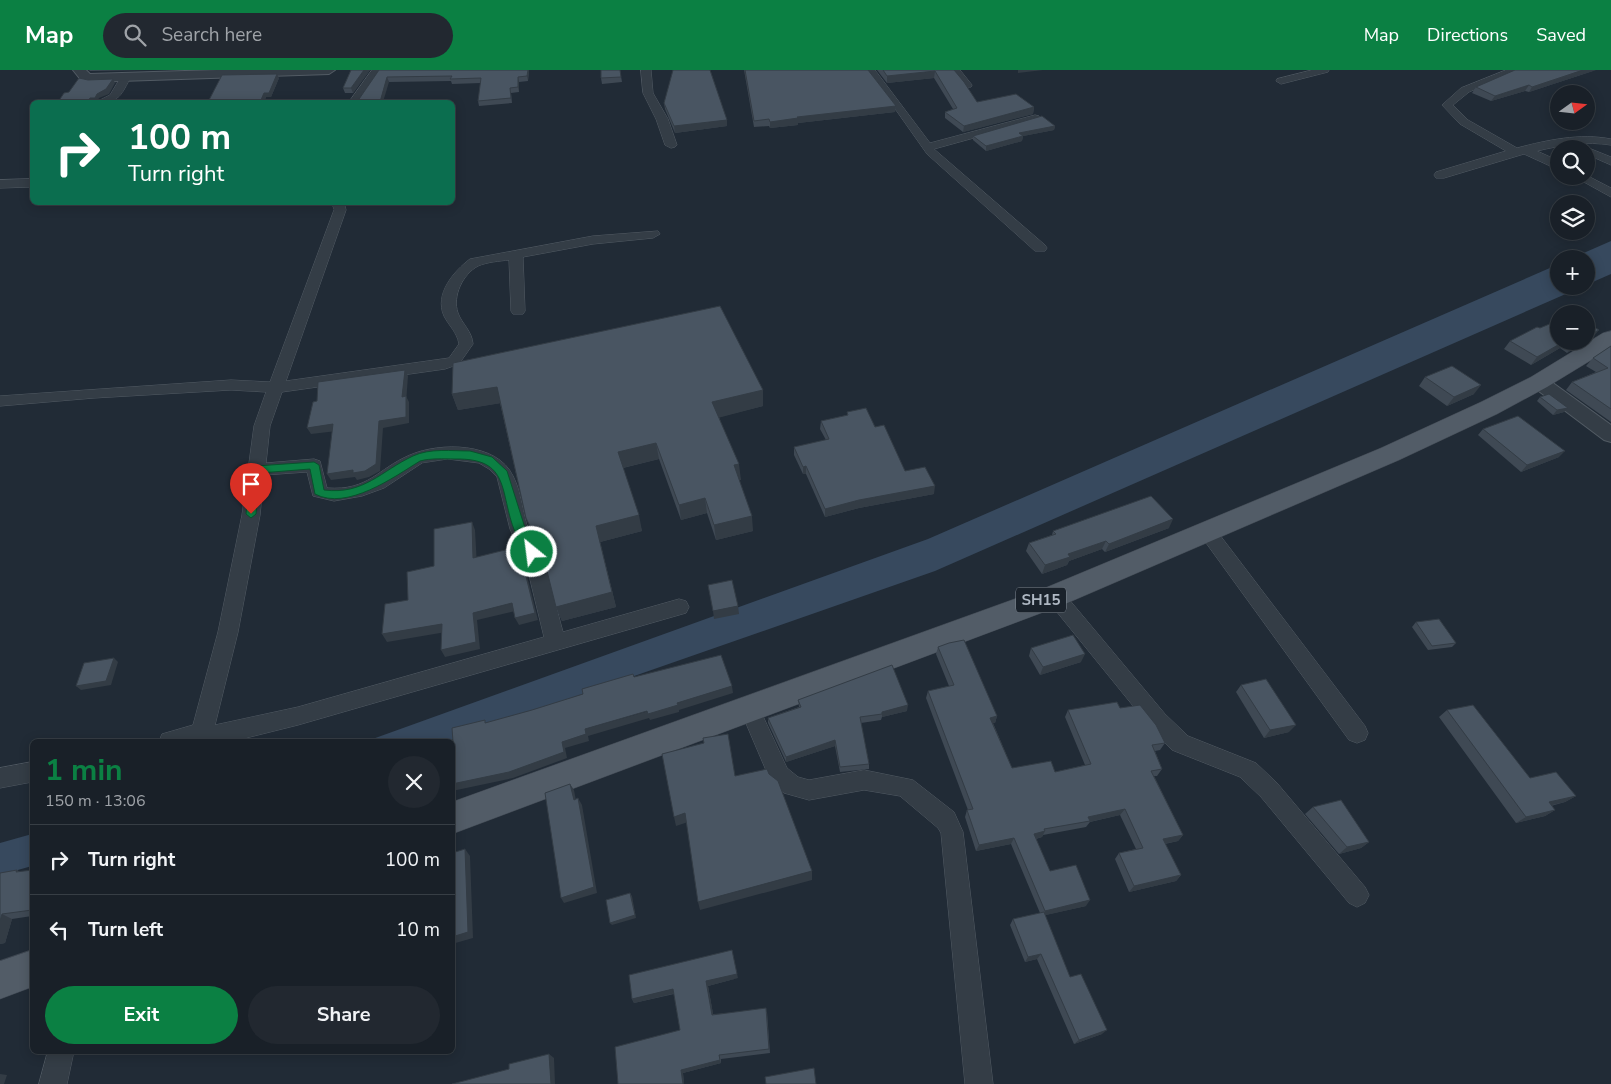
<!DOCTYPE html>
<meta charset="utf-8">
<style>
:root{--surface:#192028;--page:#222830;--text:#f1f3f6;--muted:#9fa3a8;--line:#373e45;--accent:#0b8043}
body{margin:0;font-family:"Nunito Sans",sans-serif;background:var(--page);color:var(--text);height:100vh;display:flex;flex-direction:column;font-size:19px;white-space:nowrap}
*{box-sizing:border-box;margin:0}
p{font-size:16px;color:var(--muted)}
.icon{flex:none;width:28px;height:28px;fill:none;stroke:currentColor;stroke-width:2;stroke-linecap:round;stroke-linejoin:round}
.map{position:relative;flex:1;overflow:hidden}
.side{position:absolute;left:30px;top:669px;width:425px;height:315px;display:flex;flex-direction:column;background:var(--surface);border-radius:8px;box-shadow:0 2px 12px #0003,0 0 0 1px var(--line)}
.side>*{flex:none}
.guide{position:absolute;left:30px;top:30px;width:425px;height:105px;border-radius:8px;box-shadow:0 2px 12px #0003,0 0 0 1px var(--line);background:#0b6e4f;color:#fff;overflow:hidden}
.needle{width:32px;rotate:75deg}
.fabs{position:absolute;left:1550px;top:15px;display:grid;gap:10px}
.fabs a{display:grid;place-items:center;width:45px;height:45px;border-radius:50%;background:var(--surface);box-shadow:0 2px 12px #0003,0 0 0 1px var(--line);font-size:25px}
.pin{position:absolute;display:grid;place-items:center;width:42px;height:42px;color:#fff;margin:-51px -21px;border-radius:50% 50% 50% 0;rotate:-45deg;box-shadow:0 0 5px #0007}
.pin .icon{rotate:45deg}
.me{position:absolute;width:55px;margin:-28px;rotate:331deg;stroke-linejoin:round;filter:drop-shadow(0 0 4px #0008)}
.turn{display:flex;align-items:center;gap:18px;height:105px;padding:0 15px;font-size:22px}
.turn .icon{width:65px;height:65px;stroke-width:2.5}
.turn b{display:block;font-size:35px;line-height:42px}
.round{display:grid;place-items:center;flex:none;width:52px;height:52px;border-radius:26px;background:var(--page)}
.head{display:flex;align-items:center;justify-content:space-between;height:85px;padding:0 15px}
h1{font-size:30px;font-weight:700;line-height:38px;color:var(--accent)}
.button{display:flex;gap:10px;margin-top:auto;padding:10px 15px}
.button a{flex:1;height:58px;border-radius:30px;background:var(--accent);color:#fff;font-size:20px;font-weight:700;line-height:58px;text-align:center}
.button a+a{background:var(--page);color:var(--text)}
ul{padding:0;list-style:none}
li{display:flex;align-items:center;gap:15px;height:70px;padding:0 15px;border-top:1px solid var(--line)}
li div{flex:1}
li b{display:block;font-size:19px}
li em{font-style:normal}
header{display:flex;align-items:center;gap:30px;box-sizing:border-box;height:70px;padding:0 25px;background:var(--accent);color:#fff}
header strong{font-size:24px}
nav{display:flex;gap:28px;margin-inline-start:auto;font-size:18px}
.search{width:350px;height:45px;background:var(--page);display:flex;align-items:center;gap:12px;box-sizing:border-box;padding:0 18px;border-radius:28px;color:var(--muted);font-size:19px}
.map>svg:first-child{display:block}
.water{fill:#37495e}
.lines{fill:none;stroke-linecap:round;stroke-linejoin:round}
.minor-casing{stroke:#525b64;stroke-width:1}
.tertiary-casing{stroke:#525b64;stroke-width:2}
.primary-casing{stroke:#3e4650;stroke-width:1}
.minor{fill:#343d46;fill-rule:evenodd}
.tertiary{fill:#343d46;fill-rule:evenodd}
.primary{fill:#525c67;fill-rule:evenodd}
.wall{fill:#3f4954}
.shaded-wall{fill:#333c45}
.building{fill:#495562;stroke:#333c45}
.route{fill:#0b8043;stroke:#07532c}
.labels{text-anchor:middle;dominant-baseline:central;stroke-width:4;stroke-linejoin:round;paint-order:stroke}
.shield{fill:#1a222b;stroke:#828b95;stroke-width:1}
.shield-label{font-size:15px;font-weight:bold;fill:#afb8c3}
</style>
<header>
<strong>Map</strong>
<div class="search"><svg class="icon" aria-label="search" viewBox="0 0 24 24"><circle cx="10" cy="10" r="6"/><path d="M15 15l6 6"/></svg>Search here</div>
<nav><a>Map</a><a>Directions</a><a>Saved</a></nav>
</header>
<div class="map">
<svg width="1611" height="1014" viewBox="0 0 1611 1014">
<rect width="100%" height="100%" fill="#212b36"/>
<g class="water">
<path d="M1611,171V204L1586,215V189H1570Z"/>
<path d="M1559,194V216H1584L935,501L448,671H367L928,469Z"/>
<path d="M32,764V796L0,805V773Z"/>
</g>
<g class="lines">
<defs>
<g id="minor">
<path d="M372,0H382L359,32H349Z"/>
<path d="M641,0H651L653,23L668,49L677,75L675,77L671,78L665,75L656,49L643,23Z"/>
<path d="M865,0H875L930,73L1035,45L1039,46L1041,48L1039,50L934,79L1045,175L1047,178L1045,181H1035L927,84L891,33Z"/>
<path d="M950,0H960L972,15L971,17H963Z"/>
<path d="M1312,0H1329L1328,2L1281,14L1276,11L1277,9Z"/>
<path d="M1506,0H1520L1469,22L1453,35L1468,50L1517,78C1548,70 1579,63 1611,69V75C1586,71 1562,75 1537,81L1559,91V100L1524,84L1444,108H1436L1434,105L1436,102L1506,81L1460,54L1442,35L1461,18Z"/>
<path d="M126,4L131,7C121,24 121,32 99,32L100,30L110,25L122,5Z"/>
<path d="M1586,77L1611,87V95L1586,84V79H1581Z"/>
<path d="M1586,105L1611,118V127L1573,106Z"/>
<path d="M32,109V117L0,118V110Z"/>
<path d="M332,132H344L346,140L286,311L449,288L459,274C457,262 449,256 444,246C434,224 454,201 470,189L593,166L658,161L660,164L653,168L593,174L523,187L525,241L523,244H513L511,241L509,190C500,191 487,192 478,196C463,204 452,226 458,243C462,254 472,261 473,274L459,294L445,299L282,322L270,356L266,393L314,389L320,391L327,418C369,421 377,399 410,385C440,372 497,372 513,406C522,423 522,443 529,461C533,471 539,479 543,488C552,512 556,538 563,562L679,529L686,531L689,537L686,543L679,545L298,655L234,671H159L162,664L193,655L218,562L242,445L254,356L266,322L231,320L94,328L0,336V326L231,310L270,312L334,140ZM448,389L479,393L489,399L497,407L510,459L526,493L544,567L298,637L215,655L238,562L260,445L264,405L307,402L313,426L334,431L362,426L384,418L422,393Z"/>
<path d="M1207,454L1213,456L1365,656L1368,663L1365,670L1357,673L1349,670L1201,466L1198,461L1201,456Z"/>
<path d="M1055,518L1062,521L1165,644L1188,666L1256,693L1277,713L1365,817L1369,825L1365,833L1357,837L1349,833L1261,727L1240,707L1172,680L1151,658L1048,531L1045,526L1048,521Z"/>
<path d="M749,628L756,631L787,698L798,707L809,710L864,700L913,710L954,742L963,762L993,1014H965L941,763L938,758L900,726L864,720L809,730L784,723L771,712L739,637L742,631Z"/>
<path d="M32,692V712L0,718V698Z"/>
<path d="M48,981H74L67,1014H39Z"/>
</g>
<g id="tertiary">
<path d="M73,0H86L90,4L217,0H335L329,4L90,12L81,10Z"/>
<path d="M1539,306L1546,308L1611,355V372L1604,370L1532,316L1530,312L1532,308Z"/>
</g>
<g id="primary">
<path d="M1611,261V278L1547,317L1497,344L1399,390L1065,534L452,764V732L1045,518L1381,378L1481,332L1531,307L1603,263Z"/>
<path d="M32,880V917L0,929V891Z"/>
</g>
</defs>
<use href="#minor" class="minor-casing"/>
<use href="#tertiary" class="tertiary-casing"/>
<use href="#primary" class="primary-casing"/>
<use href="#minor" class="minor"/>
<use href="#tertiary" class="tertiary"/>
<use href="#primary" class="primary"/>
</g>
<g class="wall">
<path d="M89,0H146L90,1Z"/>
<path d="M351,0H370L353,23H345L343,18Z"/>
<path d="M379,0H529L528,11L519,12V22L511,23L512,33L479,36L478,31L481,13L452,14L451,11L389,12Z"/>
<path d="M620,0L622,12L602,14L601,8Z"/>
<path d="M744,0H868L896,36L895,42L798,53V55L770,58L769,56L754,57Z"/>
<path d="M877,0H954L977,32L1034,37L1033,44L963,62L945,48V42L953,39L934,8L887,13Z"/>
<path d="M1596,0L1529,22L1525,21L1491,31L1472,23L1476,17Z"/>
<path d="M279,8L271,27H266L264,32H208Z"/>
<path d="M664,33L727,56L675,63L665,39Z"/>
<path d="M1055,56L1054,60L1023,66L1022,71L986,81L973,70V66Z"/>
<path d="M43,132H60L44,134Z"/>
<path d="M1510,271H1586L1567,283L1560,278L1531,295L1504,279Z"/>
<path d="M1611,276V352L1566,320L1572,312L1596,302L1586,296L1593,288Z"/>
<path d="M1425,307L1474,324L1447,336L1419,316Z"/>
<path d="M763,320V336L719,347L741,410H739L753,461L716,470L707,443L681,450L659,389L623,398L642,461L600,472L616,537L562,551L556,537L544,489L532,464L526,448L500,333L458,340L452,324Z"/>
<path d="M1540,327L1564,342L1553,345L1537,331Z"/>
<path d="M847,342L875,357L905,401L934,424L859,438L825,447L806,404H803L794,385V377L826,370L820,359L821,351L847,345Z"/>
<path d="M1483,359L1559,387L1521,402L1478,365Z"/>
<path d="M1169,458L1105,482L1102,479L1069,491L1067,495L1042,504L1026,481L1029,473L1052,465L1053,461Z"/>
<path d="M1416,552L1456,573L1452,577L1428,580L1412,557Z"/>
<path d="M938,577L997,646L995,653H993L1012,698L1055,702L1085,695L1065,647L1068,640L1120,638L1165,673L1160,680L1155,681L1162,699L1157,706H1154L1183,765L1178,771L1165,774L1181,805L1176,811L1129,822L1115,789L1119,783L1136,779L1120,745L1090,752L1086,757L1043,765L1042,767L1036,769L1050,801L1086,836L1045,845L1070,907L1102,964L1074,974L1037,889L1025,892L1010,855L1013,849L1040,843L1011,774L976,781L965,747L967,740H968L926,628L928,621L949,616L936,584Z"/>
<path d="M1031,578L1081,592L1040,605L1029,586Z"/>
<path d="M1241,615L1289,662L1264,668L1236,622Z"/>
<path d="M798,630L907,641L882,647L881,650L861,653L869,694V699L840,702L835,676L786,692L768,653V648L799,637Z"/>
<path d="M1447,640L1530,708L1576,726L1565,732L1551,736L1555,740L1545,746L1516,753L1439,647Z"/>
<path d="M1313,737L1369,772L1361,778L1339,784L1305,744Z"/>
<path d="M17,800L20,802L32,800V846L12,849L5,873L0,874V803Z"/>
<path d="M738,908L708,916L713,944L767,942L770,983L721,989V993L683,1003L684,1014H618L680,960L674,924L634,933L632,929Z"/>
</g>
<g class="shaded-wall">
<path d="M364,0H370L353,23L351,18Z"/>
<path d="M528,0H529L528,11L527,6Z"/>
<path d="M1018,0H1043L1018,3Z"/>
<path d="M1583,0H1596L1529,22L1532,17Z"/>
<path d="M935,1L934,8L887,13V6Z"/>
<path d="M277,4L279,8L271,27H266L264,32H262L261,30L264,23Z"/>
<path d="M387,7L389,12L383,32H380Z"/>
<path d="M518,7L519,12V22L518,17Z"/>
<path d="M113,9L115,13L109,24L99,28L97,32H88L90,28L97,24Z"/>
<path d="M1529,15L1525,21L1491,31L1495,26Z"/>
<path d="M896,36L895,42L798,53V55L770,58V52L797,47Z"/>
<path d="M1034,37L1033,44L963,62L964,56Z"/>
<path d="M727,50V56L675,63L674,56Z"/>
<path d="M1055,56L1054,60L1018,67L1019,63Z"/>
<path d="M1023,66L1022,71L986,81V76Z"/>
<path d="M1599,260L1593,267L1586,271V267Z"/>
<path d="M1565,271H1566L1560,278L1531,295L1537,287Z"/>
<path d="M1580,271H1586L1567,283L1574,275Z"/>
<path d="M405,300L408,306L406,333L402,327Z"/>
<path d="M1481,315L1474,324L1447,336L1454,327Z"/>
<path d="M497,317L502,333L458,340L452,324Z"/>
<path d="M763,320V336L714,349L712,332Z"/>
<path d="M406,326L409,332V353L383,358L380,401L369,407L357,410L355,407L331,410L327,404L379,351Z"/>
<path d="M1568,338L1564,342L1553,345L1557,340Z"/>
<path d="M333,354L337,361L311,364L307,358Z"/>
<path d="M656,373L659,389L622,398L618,382Z"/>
<path d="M1565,381L1559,387L1521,402L1527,395Z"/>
<path d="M739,394L741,410L735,411L734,395Z"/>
<path d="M806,396V404H803V397Z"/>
<path d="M935,416L934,424L859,438L825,447V439L859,430Z"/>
<path d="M705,428L707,443L681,450L679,435Z"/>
<path d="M639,445L642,461L600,472L616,537L562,551L556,537L596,456Z"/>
<path d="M752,446L753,461L716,470L714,455Z"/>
<path d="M1173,449L1169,458L1105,482L1109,474Z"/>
<path d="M472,452L475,460L477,496L473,488Z"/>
<path d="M1106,471L1102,479L1069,491L1067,495L1042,504L1045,495L1068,484Z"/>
<path d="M521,486L524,494L538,550L519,555L515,548Z"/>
<path d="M512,533L515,541L477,550L480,579L445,587L441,580L473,543Z"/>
<path d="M738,536L739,544L714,549L713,541Z"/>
<path d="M442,554L446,562L387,572L382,564Z"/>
<path d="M1085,584L1081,592L1040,605L1043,597Z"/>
<path d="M114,588L118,592L111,615L81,620L76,616Z"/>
<path d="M732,616L733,623L679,640V642L650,650L649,648L588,666L589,671L565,678L567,688L513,708L452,721V714L562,672L585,659L677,633Z"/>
<path d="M908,635L907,641L882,647V642Z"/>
<path d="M997,646L995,653L988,654L990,648Z"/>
<path d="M1296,655L1289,662L1264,668L1270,660Z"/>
<path d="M835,670V676L786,692V687Z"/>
<path d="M570,714L574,720L577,736L574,730Z"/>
<path d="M1576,726L1565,732L1539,738L1549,732Z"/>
<path d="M578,728L582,735L597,823L564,833L561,828Z"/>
<path d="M1125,739L1120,745L1089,752L1090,751L1088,747Z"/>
<path d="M1555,740L1545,746L1516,753L1526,747Z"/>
<path d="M685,743L688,752L676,756L674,747Z"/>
<path d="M1045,761L1042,767L1031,770L1034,764Z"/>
<path d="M1183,765L1178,771L1158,775L1163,769Z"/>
<path d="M1014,768L1011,774L976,781L979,775Z"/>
<path d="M1369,772L1361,778L1339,784L1347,777Z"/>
<path d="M465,779L470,786L473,868L452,874V867Z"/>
<path d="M812,801V810L700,840L698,832Z"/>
<path d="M1181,805L1176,811L1129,822L1134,816Z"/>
<path d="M630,823L632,826L636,848L612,855L610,853Z"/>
<path d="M1090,830L1086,836L1042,846L1045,841Z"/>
<path d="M2,844L12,849L5,873L0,874V851Z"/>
<path d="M732,880L738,908L708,916L714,949L712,945L706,911Z"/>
<path d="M1041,884L1037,889L1025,892L1028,887Z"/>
<path d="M673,919L676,923L634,933L632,929Z"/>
<path d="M1107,960L1102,964L1074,974L1079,970Z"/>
<path d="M549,984L554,988L555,1014H551Z"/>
<path d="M719,985L721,993L683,1003L684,1014H683L681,1000Z"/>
<path d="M0,1004L7,1005L4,1014H0Z"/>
</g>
<g class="building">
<path d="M351,0H364L351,18H343Z"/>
<path d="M379,0H528L527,6L518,7V17L510,18L511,28L478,31L481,8L450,9L452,6L387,7L380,32H357Z"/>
<path d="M601,0H620L621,7L601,8Z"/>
<path d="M673,0H710L727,50L674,56L664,33Z"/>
<path d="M745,0H868L896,36L797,47L798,48L770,52L769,49L754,51Z"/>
<path d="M883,0H954L964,12L977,32L1016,24L1034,37L964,56L945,42L957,38L935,1L887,6Z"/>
<path d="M1515,0H1583L1532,17L1529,15L1495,26L1476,17Z"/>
<path d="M277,4L269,23H264L261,30L235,32H208L222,5Z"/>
<path d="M79,8L88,10L113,9L106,19L97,24L95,28H90L88,32H58L64,23L69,22Z"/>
<path d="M1042,46L1055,56L1019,63L1023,66L986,76L973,66Z"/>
<path d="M720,236L763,320L712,332L739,394L734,395L752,446L714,455L705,428L679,435L656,373L618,382L639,445L596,456L612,522L556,537L542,481L526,448L497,317L452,324L453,293Z"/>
<path d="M1559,250V271H1565L1537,287L1510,271L1537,257L1540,258Z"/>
<path d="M1586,252L1599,260L1586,267Z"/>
<path d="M1568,271H1580L1574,275Z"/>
<path d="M1611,276V339L1572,312L1608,298L1593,288Z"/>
<path d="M1452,296L1481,315L1454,327L1425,307Z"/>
<path d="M405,300L402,327L406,326V347L379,351L376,394L365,401L353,403V400L327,404L333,354L307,358L313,332L317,331L318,312Z"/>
<path d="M1549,324L1568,338L1557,340L1540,327Z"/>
<path d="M866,338L875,357L884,355L905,401L925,397L935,416L859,430L825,439L806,396L803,397L794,377L829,369L821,351L848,345L847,342Z"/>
<path d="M1518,346L1565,381L1527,395L1483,359Z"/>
<path d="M1151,426L1173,449L1109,474L1106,471L1068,484L1070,487L1045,495L1029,473L1056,464L1053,461Z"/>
<path d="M472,452L473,488L517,477L521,486L535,543L515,548L512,533L473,543L476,572L441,580L442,554L382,564L385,534L408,530L407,502L434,496V459Z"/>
<path d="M732,510L738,536L713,541L708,515Z"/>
<path d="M1439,549L1456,573L1432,576L1416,552Z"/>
<path d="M1073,565L1085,584L1043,597L1031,578Z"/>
<path d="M964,570L997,646L990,648L1012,698L1051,691L1055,702L1091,694L1068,640L1117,632L1120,638L1140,635L1156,655L1165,673L1152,675L1162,699L1151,701L1183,765L1163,769L1181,805L1134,816L1119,783L1143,778L1125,739L1088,747L1090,751L1044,759L1045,761L1034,764L1050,801L1076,795L1090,830L1045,841L1014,768L979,775L967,740L973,739L928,621L954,615L938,577L949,573Z"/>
<path d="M721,585L732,616L677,633L678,635L648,644L647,641L585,659L586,664L562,672L564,682L509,702L452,714V686L454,685L452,658L485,650V653L532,640L583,624L582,619L633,604L634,607Z"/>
<path d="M114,588L106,611L76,616L84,593Z"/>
<path d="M892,595L908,635L882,642V644L860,647L869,694L840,697L835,670L786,687L768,648L801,637L798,630Z"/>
<path d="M1266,609L1296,655L1270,660L1241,615Z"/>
<path d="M1473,635L1530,708L1556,702L1576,726L1549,732L1555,740L1526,747L1447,640Z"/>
<path d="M728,664L735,706L767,699L769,704L778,711L812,801L698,832L685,743L674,747L662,684L704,673L703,668Z"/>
<path d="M570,714L574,730L578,728L594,817L561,828L545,723Z"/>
<path d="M1341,730L1369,772L1347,777L1313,737Z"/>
<path d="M465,779L468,862L452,867V783Z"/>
<path d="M17,800L16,802L32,800V840L2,844L0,851V803Z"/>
<path d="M630,823L635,845L610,853L606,830Z"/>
<path d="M1044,842L1070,907L1081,904L1107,960L1079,970L1041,884L1028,887L1013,849Z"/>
<path d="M732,880L737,904L706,911L712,945L766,938L769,979L719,985L720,990L681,1000L683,1014H618L615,977L680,960L673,919L632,929L629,905Z"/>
<path d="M549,984L551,1014H452L509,999V994Z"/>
<path d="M814,998L816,1014H766L765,1007Z"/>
</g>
<path class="route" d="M470,381L492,387L507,401L526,461L538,482L536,485H528C524,478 518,470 515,462C499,422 511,388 455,389C443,389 431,388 420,391C394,407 347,441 315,424L310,399L260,403L256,444L251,448L246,444L250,400L256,396L314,392L319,395L324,420C364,425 381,401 413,386C430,378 452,381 470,381Z"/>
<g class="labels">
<rect class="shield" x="1016" y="517.5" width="50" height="25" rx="4"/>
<g class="shield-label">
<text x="1041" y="530">SH15</text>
</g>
</g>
</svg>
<div class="fabs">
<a><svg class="needle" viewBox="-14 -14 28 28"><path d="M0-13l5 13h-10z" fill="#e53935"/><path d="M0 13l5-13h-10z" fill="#9fa3a8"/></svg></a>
<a><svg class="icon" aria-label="search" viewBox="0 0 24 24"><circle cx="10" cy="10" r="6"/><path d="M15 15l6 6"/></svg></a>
<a><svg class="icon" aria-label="layers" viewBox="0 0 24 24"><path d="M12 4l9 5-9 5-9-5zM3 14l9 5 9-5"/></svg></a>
<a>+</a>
<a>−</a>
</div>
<div class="pin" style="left:251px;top:444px;background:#d93025"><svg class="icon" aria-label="arrive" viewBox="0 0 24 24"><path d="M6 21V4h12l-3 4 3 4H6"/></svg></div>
<svg class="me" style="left:532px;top:482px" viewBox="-20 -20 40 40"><circle r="17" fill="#0b8043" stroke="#fff" stroke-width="3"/><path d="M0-11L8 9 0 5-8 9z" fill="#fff"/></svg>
<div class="guide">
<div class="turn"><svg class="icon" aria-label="right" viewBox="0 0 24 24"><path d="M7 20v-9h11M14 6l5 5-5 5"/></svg><div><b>100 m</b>Turn right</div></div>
</div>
<section class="side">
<div class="head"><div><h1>1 min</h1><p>150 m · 13:06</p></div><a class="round"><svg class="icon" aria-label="close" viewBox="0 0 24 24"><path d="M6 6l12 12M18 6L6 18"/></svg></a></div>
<ul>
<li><svg class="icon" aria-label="right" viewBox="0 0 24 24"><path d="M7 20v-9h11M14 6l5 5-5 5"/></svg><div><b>Turn right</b></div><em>100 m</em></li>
<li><svg class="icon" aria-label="left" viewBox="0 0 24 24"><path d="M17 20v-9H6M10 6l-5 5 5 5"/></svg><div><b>Turn left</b></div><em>10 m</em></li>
</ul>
<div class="button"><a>Exit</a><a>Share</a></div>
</section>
</div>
